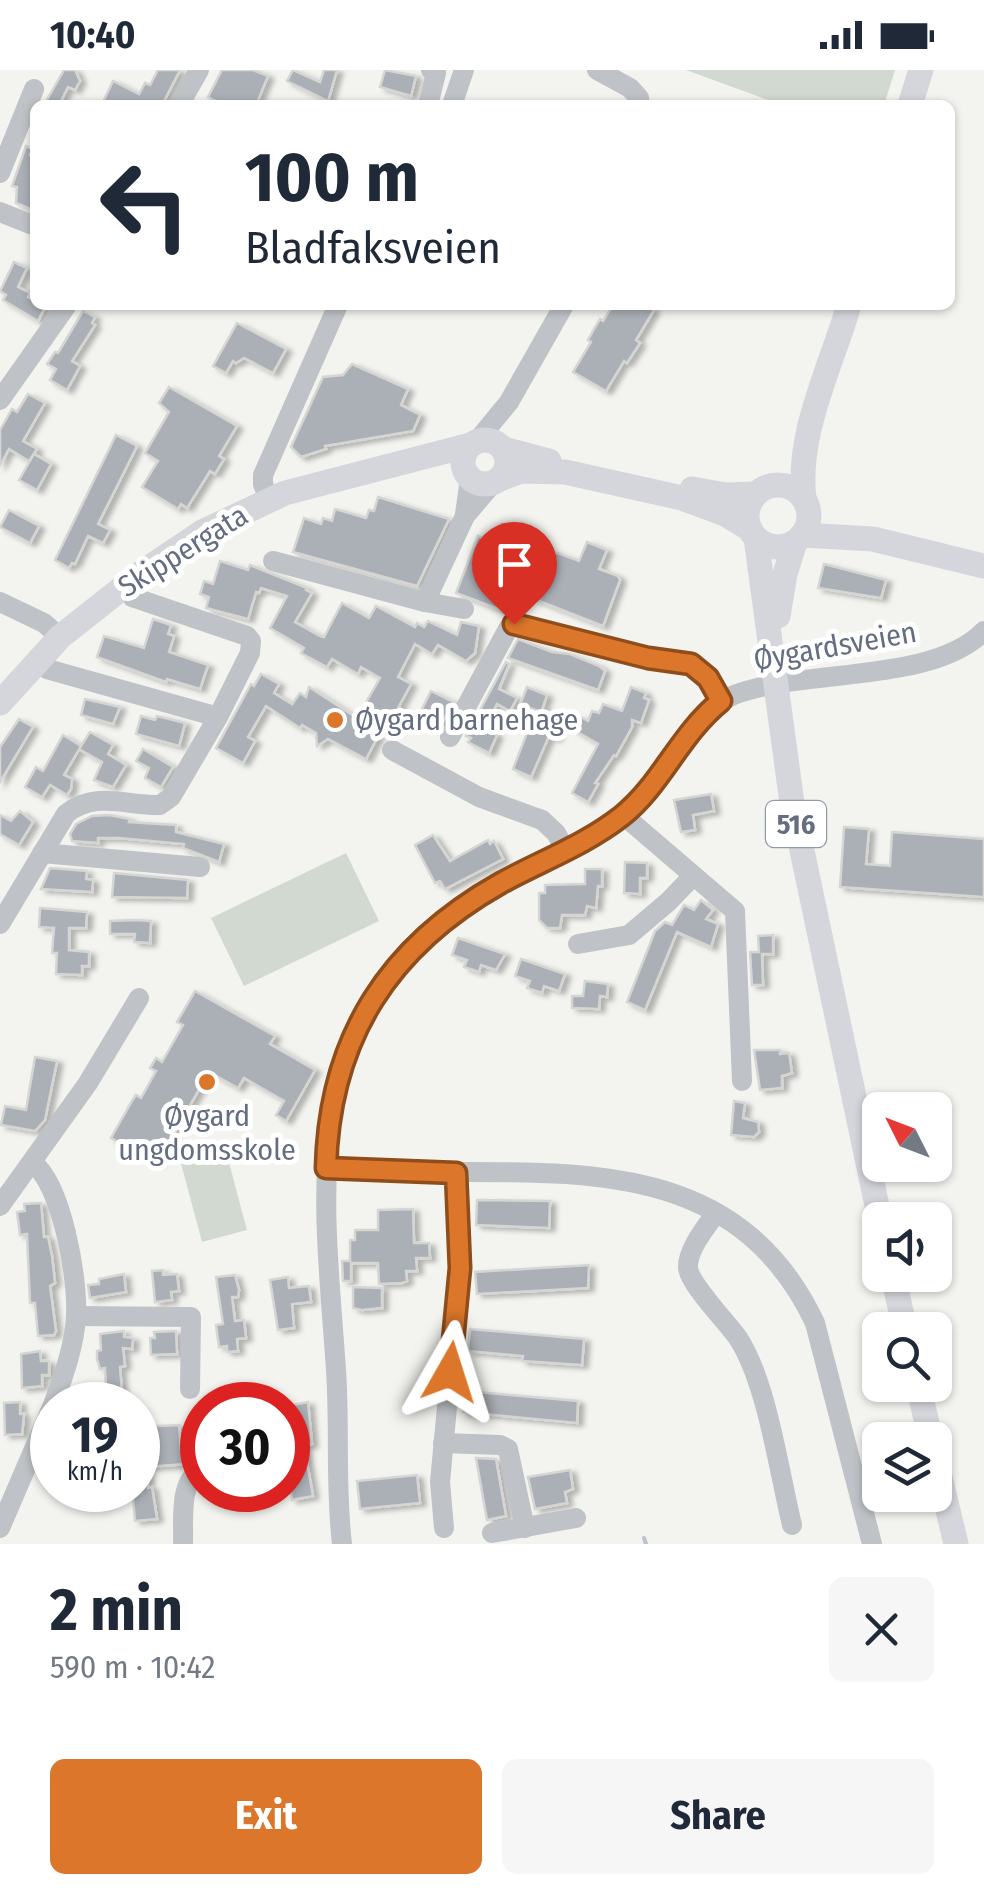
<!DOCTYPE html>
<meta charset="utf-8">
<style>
:root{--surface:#fff;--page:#f6f6f7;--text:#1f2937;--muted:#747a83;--accent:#db762a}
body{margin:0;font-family:"Fira Sans Condensed",sans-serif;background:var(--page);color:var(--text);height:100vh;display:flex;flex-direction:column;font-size:38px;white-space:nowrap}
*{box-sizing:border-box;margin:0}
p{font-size:32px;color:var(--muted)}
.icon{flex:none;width:55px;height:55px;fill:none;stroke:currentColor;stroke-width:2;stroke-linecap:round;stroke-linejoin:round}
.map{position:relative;height:1474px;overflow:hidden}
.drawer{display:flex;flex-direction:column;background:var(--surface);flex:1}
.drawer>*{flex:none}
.top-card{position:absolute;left:30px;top:30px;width:925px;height:210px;border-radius:15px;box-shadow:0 2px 8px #0004;background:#fff;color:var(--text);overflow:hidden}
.needle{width:65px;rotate:312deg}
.tools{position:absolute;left:862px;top:1022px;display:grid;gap:20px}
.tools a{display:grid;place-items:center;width:90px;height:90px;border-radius:15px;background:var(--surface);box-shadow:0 2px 8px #0004;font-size:50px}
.speed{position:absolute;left:30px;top:1312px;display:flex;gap:20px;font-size:50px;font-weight:700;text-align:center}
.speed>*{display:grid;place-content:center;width:130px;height:130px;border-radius:50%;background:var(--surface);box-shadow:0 2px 8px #0004;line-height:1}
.speed small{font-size:25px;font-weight:400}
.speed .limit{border:15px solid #d22;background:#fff;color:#111}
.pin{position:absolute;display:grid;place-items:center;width:85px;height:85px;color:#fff;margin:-102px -42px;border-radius:50% 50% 50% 0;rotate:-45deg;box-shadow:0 0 10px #0007}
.pin .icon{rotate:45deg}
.me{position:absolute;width:110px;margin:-55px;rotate:6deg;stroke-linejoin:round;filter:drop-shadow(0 0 8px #0008)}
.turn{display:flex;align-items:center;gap:35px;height:210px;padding:0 50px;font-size:45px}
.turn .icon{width:130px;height:130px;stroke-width:2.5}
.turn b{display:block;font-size:70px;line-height:85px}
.round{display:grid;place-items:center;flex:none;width:105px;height:105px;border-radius:15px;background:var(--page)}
.summary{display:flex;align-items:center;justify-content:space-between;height:170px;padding:0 50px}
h1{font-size:60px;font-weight:700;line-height:75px}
.button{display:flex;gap:20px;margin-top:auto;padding:20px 50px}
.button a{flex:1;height:115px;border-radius:15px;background:var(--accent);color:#fff;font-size:40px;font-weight:700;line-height:115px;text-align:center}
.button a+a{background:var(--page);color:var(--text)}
.status{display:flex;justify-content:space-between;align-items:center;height:70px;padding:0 50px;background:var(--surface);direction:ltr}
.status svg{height:28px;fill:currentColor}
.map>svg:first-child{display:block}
.green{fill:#d2d9d0}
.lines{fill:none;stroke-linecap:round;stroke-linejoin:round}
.stream{stroke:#bbc4cb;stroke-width:4}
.building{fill:#abb0b7;stroke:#d5d5d3;stroke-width:2.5;filter:url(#shadow)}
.minor{stroke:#bfc2c6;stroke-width:20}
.major{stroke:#d4d6dc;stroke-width:25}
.route-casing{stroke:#8e4d1b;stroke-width:25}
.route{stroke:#db762a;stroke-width:18}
.poi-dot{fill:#db762a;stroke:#fff;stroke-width:4}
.labels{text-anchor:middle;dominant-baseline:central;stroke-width:10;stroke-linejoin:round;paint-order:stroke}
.shield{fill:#fff;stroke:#929aa6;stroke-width:2.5}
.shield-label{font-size:28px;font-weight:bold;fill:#646e80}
.street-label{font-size:30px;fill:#646e80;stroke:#fff}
.poi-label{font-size:30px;fill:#646e80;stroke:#fff;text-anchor:start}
</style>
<div class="status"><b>10:40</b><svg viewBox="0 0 49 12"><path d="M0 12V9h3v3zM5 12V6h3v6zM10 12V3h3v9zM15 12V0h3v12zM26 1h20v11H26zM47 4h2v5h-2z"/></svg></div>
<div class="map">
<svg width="984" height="1474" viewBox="0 0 984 1474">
<defs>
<filter id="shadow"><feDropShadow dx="5.5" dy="3" stdDeviation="2.5" flood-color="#0004"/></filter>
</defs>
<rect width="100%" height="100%" fill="#f3f4f0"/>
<g class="green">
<path d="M686,0H895L884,35H782Z"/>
<path d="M346,783L379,851L244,916L211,848Z"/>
<path d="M224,1074L247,1160L202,1172L179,1086Z"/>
</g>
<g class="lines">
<path class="stream" d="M644,1468L646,1474"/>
</g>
<g class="building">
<path d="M64,0H75L80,11L75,20L68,17L59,35H44Z"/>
<path d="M158,0H180L162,35H110L103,32L113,11L139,24L145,13L150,15Z"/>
<path d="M222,0H253L268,6L256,35H223L208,27Z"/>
<path d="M293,0L320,12L324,0H337L328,31L287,11Z"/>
<path d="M385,0L416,6L411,26L380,17Z"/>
<path d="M26,76L33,79L30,85L35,88V141L16,133L17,117L12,116Z"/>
<path d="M14,192L27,198L18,217L30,223L28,227L35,230V235H46L38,251L3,230L6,225L0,221Z"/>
<path d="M613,235H645L654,240L636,270L640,273L627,293L624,291L606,321L573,302L591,272L588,270L594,259L600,249L603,251Z"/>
<path d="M83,241L95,247L92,253L95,255L72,291L80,296L67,320L50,310L56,299L47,294L55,282L58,283Z"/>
<path d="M237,253L286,279L273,303L244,288L236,293L233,291L226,303L213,296Z"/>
<path d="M352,294L408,319L401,335L420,345L413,361L325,376L326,379L301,387L291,377L323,307L343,305Z"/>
<path d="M169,317L237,356L219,386L224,389L215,404L210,401L187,438L181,434L178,439L142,417L158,391L145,383L169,342L159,333Z"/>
<path d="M28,324L45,333L23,371L37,379L29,391L9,379L0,395V360L12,339L17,342Z"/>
<path d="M116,365L137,376L98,454L110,460L103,473L88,466L75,494L72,493L69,498L55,490Z"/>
<path d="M34,384L51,394L37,420L19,410Z"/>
<path d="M378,427L449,449L417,516L293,482L304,448L321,454L323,448L332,451L335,439L366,448L369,440L374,441Z"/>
<path d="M9,440L39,456L30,473L0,457Z"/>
<path d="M510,457L529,468L501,540L456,523L478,466L500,475Z"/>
<path d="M587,472L607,480L599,499L618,506L620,510L603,556L534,529L552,481L579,491Z"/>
<path d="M220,491L248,500L250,495L307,518L306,520L312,523L295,552L320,566L324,567L342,533L369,548L376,536L415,557L417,553L424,557L428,551L457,565L461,552L479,556L475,583L466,591L438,575L432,584L415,574L398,607L411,614L398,638L405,642L400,651L386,644L368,659L379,664L366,689L328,669L317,676L316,663L302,655L300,658L266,636L248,667L255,671L243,693L216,678L251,614L254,616L261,604L279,614L274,623L292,634L300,623L306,627L309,617L357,648L380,608L361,597L358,604L332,589L327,597L301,583L304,578L270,558L287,526L261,518L259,523L256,522L248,549L206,538L209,527L200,524L204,511L213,514Z"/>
<path d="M824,494L886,510L881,528L818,518Z"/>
<path d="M153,549L171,555L168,564L174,566L169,582L208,595L200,619L167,609L166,612L97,587L104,566L144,578Z"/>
<path d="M518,569L552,582L570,584L599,596L605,601L598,620L508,588Z"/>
<path d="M506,592L509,594L499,619L517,628L510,641L497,634L485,657L497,665L489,683L468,672L471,668L466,666Z"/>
<path d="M527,617L547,625L542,640L563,648L556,668L549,666L531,707L513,699L536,640L520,635Z"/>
<path d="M631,617L646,623L644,628L649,630L641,653L632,650V657L616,686L614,685L595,713L598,714L588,732L572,723L598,674L574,660L581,647L588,651L592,641L599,643L603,634L622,641Z"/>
<path d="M431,621L453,632L440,657L424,649L428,642L422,639Z"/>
<path d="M85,629L120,637L113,654L81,645Z"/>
<path d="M141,646L155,650L157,646L185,653L179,676L136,664Z"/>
<path d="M19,649L33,657L0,712V677Z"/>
<path d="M90,662L113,675L108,684L126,695L113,717L94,710L102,692L79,679Z"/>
<path d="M63,665L81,676L64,705L72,709L71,719L67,725L50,715L42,727L25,717L36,697L43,701Z"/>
<path d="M143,679L173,697L161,717L145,708L149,698L136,691Z"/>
<path d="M711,724L714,741L693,745L695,760L681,762L674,730Z"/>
<path d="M20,741L33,752L19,775L0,764V745L11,751Z"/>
<path d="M109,745L130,749L129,752L176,755V762L224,774L219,792L183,778L184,774L119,768H98V773L72,771L70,764L76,754L92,746Z"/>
<path d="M844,757L869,759L866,794L890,796L892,762L984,769V827L840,817Z"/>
<path d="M433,765L450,791L488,770L490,774L494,771L503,789L445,819L440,811L435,813L415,775Z"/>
<path d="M625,792L647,793V808H640V824L624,823Z"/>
<path d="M50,798L87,801L86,809L93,810L92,822L41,819Z"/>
<path d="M585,799H602V816H598L596,838L587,836L585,845H562L560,858H547L539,850V823H545V815L585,814Z"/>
<path d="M114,803L188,810L187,828L112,827Z"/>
<path d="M701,830L713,840L706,849L718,854L711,877L677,862L645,940L627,932L655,861L665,852L672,855L684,835L694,840Z"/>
<path d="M40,838L87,842L86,858H69V880L89,882V896H82V905L56,904L57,883H52L54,858L39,857Z"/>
<path d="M135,850L151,851L150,873L134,872L135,864H110V851Z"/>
<path d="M773,865V884H762L763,915H752L750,882H759L758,866Z"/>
<path d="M458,868L484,877L505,884L496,900L481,895L479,902L464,897L467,890L452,885Z"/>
<path d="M521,889L565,904L559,921L544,916L542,923L527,918L530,911L515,906Z"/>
<path d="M585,911L608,914L607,927L600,926L599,939L572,938V926H583Z"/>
<path d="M195,921L275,966L270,974L315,1000L286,1051L276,1045L284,1031L244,1008L238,1018L209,1002L157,1093L111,1068L132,1031L136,1025L141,1028L156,1001L150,998L156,988L162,992L183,955L177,952Z"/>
<path d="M754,980H780V984L789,983L792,1003L782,1006V1018L760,1020Z"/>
<path d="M35,987L57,991L45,1050L35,1061L1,1055L5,1036L26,1040Z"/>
<path d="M734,1031L745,1033L743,1048L758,1052L759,1062L754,1067L731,1065Z"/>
<path d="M477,1130L550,1131L549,1158L476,1155Z"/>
<path d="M41,1133L44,1167H48L52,1186L55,1213L50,1216L56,1261L54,1265L38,1266L35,1233H30L27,1164L20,1165L17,1142L25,1141L24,1134Z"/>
<path d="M413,1139L414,1173H429L430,1188H416L417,1201H406L407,1211L402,1213L379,1214L378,1193H351V1211H343L342,1191H350V1170H355V1160H378V1140Z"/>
<path d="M589,1195L588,1218L477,1224L475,1202Z"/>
<path d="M163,1200V1205L177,1204L179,1221L171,1222L172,1230L155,1232L152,1201Z"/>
<path d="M124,1204L126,1222L90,1228L88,1215L99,1214V1209Z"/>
<path d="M235,1205L239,1220L238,1227H232L235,1251L244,1250L246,1268L237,1269L238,1281L227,1282V1276L219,1277L216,1255L223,1254L216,1207Z"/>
<path d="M288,1207L289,1218L309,1216L311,1232L292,1234L294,1258L278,1260L270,1210Z"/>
<path d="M353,1217L382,1218V1238L362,1240L353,1238Z"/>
<path d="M470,1259L584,1269L582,1295L522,1291L523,1286L468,1281Z"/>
<path d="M124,1261V1267L133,1268L132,1279L123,1278L125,1296L120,1297L122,1323L114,1324L115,1332L109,1335H82L81,1321L106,1319L105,1298L100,1299L97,1289V1281L101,1280L100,1264Z"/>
<path d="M176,1261L177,1284L151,1285L150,1268H155L154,1262Z"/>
<path d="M40,1281L41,1291H49V1305H42V1316L22,1318L21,1284Z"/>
<path d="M465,1321L578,1331L577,1353L463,1342Z"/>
<path d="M20,1332V1344H24L22,1364L5,1365L4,1333Z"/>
<path d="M308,1332L312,1374L304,1376L313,1426L292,1430L288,1404V1379L292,1378L288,1336Z"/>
<path d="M179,1355L181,1380H191L192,1390L186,1394L147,1397L148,1418L152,1417L157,1449L135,1451L132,1420H138V1357Z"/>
<path d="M476,1388L496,1389L506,1446L487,1450Z"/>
<path d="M570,1400L573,1419L565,1422L567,1433L535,1439L528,1407Z"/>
<path d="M417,1405L420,1433L360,1439L357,1411Z"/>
</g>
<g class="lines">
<g class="minor">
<path d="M597,0L630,18L639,28L640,35"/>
<path d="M179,35L199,0"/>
<path d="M428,35L436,3L431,0"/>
<path d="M452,35L464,0"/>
<path d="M0,103L34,19"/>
<path d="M0,142L35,156"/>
<path d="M0,330L67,235"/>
<path d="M477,371L509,332L564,235"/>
<path d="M269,429L263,414V405L338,235"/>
<path d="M465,444L470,409"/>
<path d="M273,491L425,532L464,539"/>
<path d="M0,532L44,553L60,567"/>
<path d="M425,532L465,446L493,413"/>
<path d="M47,599L218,647"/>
<path d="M450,667L509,557L514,553L648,588L691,594L708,608L721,631"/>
<path d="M392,680L479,727L542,750L556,763L566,781"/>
<path d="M623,745L735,841L742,1011"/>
<path d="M42,783L200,797"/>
<path d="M0,854L66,744C95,720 126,736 160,735L171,727L218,647L250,583L251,571L247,566L132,527"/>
<path d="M578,874L629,865L668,832L693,806"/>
<path d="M33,1093C62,1115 78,1209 76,1245C75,1275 63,1307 53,1335"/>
<path d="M326,1097C503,1118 720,1052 815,1253L872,1474"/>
<path d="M0,1136L88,1013L139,928"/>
<path d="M716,1143C706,1157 687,1180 688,1198C690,1215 726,1251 738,1268C767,1312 779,1402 792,1455"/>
<path d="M76,1246L191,1247L190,1319"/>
<path d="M443,1373L500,1375L508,1379L525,1458"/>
<path d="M0,1458L52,1337"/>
<path d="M444,1458L440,1412L460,1198L456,1103"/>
<path d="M492,1463L576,1448"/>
<path d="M183,1474C184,1451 178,1410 202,1400"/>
<path d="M342,1474C335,1416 340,1358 336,1300C326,1149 299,987 419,870C470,821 540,795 601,761C616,751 630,740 642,727C672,693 689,643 734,625C803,598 933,614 984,561"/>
</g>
<g class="major">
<path d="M910,35L921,0"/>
<circle cx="485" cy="392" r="22"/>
<path d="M504,379L549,391"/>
<path d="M500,409L521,401L565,402L682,428L725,444L750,459"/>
<circle cx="778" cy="446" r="31"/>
<path d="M692,419L726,425L756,424"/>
<path d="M804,429C796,364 831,297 849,235"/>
<path d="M802,465L873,469L984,496"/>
<path d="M756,468L792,733L880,1150"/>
<path d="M778,546L785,504L795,472"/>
<path d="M0,633L60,567L141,503L202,462L285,423L470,375"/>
<path d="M893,1205L905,1260"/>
<path d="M918,1315L931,1370"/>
<path d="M935,1386L956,1474"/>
</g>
</g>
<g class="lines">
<defs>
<path id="route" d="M450,1302L460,1198L456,1103L326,1098C329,968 389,876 501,813C541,791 585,775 622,746C662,714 679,665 721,631L708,608L691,594L648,588L514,554"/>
</defs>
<use href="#route" class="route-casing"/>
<use href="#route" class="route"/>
</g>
<g class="poi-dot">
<circle cx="335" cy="650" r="10"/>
<circle cx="207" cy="1012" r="10"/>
</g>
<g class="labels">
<rect class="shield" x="766" y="731" width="60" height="46" rx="8"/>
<g class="shield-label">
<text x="796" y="754">516</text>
</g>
<g class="street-label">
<text transform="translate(183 481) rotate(-32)">Skippergata</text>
<text transform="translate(835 576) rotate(-10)">Øygardsveien</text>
</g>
<g class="poi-label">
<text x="355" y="650">Øygard barnehage</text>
<text x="207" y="1046" text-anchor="middle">Øygard<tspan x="207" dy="34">ungdomsskole</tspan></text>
</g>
</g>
</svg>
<div class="tools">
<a><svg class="needle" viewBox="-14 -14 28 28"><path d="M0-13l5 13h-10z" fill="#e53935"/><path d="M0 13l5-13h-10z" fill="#747a83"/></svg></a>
<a><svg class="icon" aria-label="sound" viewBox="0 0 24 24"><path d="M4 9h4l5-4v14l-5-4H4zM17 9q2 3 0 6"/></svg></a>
<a><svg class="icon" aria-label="search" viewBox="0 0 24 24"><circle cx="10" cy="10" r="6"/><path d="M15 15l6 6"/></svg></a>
<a><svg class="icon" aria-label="layers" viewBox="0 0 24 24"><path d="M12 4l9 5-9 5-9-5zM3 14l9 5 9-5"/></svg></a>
</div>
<div class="speed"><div>19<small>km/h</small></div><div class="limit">30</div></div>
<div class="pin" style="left:514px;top:554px;background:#d93025"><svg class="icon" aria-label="arrive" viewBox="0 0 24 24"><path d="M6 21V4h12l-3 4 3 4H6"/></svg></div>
<svg class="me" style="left:450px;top:1302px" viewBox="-20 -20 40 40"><path d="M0-17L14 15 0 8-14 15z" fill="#db762a" stroke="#fff" stroke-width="4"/></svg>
<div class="top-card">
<div class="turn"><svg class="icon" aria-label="left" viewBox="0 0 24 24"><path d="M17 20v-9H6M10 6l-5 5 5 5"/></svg><div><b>100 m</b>Bladfaksveien</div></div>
</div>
</div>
<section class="drawer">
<div class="summary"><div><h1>2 min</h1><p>590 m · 10:42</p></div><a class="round"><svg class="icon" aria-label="close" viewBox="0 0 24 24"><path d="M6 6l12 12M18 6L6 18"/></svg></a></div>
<div class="button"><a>Exit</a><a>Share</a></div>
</section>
